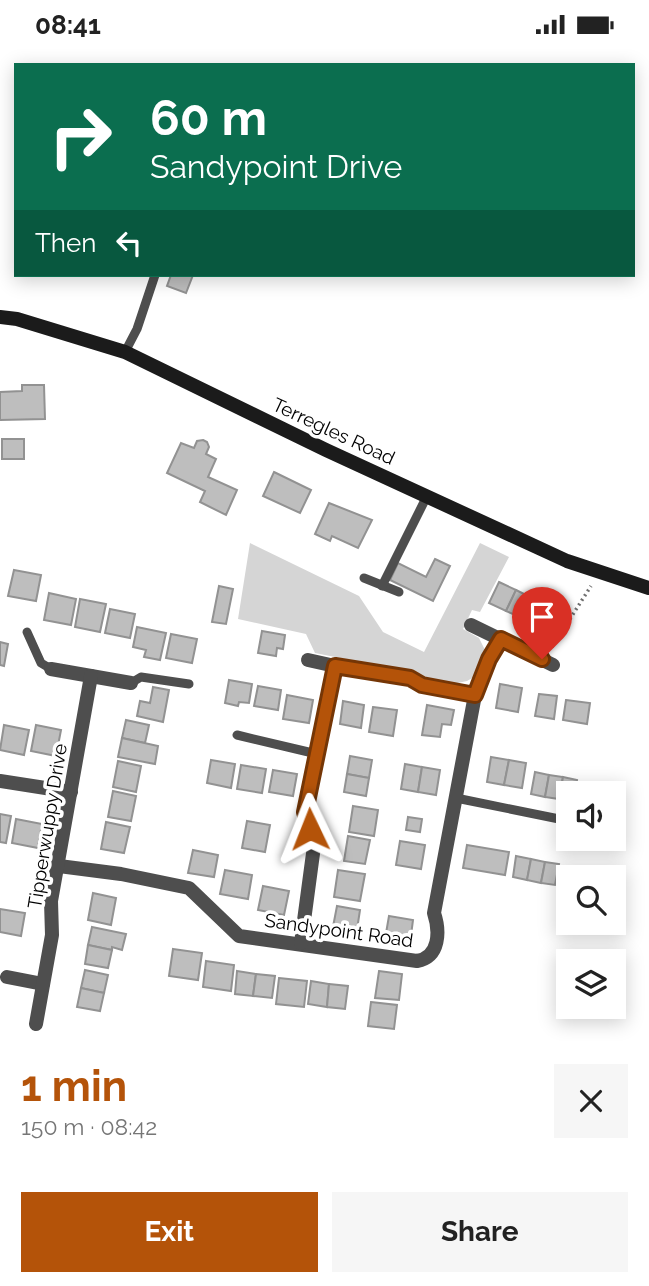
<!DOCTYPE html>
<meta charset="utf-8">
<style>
:root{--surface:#fff;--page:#f6f6f6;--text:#222;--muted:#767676;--accent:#b45309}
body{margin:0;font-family:Raleway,sans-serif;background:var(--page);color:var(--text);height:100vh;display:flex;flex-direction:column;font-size:26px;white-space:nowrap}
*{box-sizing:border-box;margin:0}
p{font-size:23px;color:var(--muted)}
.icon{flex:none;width:38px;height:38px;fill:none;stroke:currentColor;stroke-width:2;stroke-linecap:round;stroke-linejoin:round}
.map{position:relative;height:992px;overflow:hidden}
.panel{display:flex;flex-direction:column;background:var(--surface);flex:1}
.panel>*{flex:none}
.top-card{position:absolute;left:14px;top:14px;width:621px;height:214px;border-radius:0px;box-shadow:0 4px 18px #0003;background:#0b6e4f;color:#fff;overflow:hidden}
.tools{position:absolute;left:556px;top:732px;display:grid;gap:14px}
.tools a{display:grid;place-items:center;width:70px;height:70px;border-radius:0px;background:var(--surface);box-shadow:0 4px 18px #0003;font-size:35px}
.pin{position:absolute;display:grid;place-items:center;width:60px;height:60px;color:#fff;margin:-72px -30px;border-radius:50% 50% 50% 0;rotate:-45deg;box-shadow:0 0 7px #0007}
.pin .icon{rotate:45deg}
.me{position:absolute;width:77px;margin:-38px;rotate:358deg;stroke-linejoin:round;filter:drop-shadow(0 0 5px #0008)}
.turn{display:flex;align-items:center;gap:24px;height:147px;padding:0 21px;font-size:32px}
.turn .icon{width:91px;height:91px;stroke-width:2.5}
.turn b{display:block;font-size:49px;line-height:60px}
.then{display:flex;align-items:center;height:66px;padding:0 21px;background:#0003;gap:14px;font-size:26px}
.round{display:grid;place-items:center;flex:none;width:74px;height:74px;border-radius:0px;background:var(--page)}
.overview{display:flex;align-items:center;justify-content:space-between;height:119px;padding:0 21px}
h1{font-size:42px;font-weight:700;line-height:52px;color:var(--accent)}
.primary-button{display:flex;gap:14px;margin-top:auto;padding:14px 21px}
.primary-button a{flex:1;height:80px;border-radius:0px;background:var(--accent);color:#fff;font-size:28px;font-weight:700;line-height:80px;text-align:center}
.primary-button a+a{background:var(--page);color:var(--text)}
.status{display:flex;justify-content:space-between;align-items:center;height:49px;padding:0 35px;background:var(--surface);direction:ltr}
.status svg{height:19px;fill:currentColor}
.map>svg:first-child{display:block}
.green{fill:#d5d5d5}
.building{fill:#bebebe;stroke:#929292;stroke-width:2}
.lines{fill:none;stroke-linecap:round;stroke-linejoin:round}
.path{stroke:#707070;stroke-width:3.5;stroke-dasharray:2 3.5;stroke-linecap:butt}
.lane{stroke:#4e4e4e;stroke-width:9}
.street{stroke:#4e4e4e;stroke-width:14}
.secondary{stroke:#1b1b1b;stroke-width:14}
.route-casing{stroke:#753606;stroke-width:18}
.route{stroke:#b45309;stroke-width:12}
.labels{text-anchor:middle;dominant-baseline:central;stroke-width:7;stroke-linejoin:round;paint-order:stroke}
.street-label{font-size:19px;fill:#000;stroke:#fff}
</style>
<div class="status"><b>08:41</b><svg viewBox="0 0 49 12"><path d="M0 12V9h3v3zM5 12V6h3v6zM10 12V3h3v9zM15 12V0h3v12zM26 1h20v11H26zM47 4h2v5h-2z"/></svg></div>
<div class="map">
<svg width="649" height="992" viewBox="0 0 649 992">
<rect width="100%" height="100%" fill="#fff"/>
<path class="green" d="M250,494L359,547L383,583L424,603L480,494L509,508L480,563L472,561L463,580L479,589L485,601L474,628L467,632L448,636L427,631L420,625L315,604L306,585L238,570Z"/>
<g class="building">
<path d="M171,226H193L186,244L167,237Z"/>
<path d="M22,336H44L45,370L0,371V343L22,342Z"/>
<rect x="2" y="390" width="22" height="20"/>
<path d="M203,391L207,393L209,398L206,405L216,410L208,428L237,441L226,466L200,453L205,442L167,424L181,394L194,399L197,392Z"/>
<path d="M274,423L311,441L300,464L263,447Z"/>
<path d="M329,454L372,471L358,499L332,487L330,492L315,485Z"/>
<path d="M435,510L450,517L433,552L390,531L398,514L426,528Z"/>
<path d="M14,521L41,526L36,552L8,547Z"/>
<path d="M499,533L516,541L506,562L489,554Z"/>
<path d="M219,537L233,540L226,575L212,573Z"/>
<path d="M516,541L532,549L522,569L506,562Z"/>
<path d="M49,544L76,550L71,576L44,571Z"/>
<path d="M80,550L106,555L100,583L75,578Z"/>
<path d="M541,551L562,560L552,581L532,571Z"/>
<path d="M110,560L135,565L130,589L105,584Z"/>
<path d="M137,578L166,584L160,611L144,608L146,601L133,598Z"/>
<path d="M262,582L285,586L283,600L277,599L276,607L258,604Z"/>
<path d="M171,585L197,590L192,614L166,609Z"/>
<path d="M0,593L8,595L4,617L0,616Z"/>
<path d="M229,631L252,635L249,654L239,653L238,657L225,654Z"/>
<path d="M500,635L522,639L518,663L496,659Z"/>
<path d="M258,637L281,641L278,661L254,657Z"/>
<path d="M153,638L169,641L163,673L137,667L140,652L150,654Z"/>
<path d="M539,645L557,647L554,670L535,667Z"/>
<path d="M287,646L313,651L309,674L283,670Z"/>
<path d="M566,651L590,654L587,675L563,671Z"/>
<path d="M343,652L364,656L361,679L340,675Z"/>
<path d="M427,656L454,661L451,676L442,675L440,688L422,686Z"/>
<path d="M373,658L397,661L393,687L369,683Z"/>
<path d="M126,671L149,676L145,694L122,689Z"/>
<path d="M4,676L29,681L24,706L0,701Z"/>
<path d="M36,676L61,681L56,707L31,702Z"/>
<path d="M122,689L158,697L155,715L118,708Z"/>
<path d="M350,707L372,711L369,729L347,725Z"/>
<path d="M491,708L509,711L504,736L487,733Z"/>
<path d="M211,711L235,715L231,739L207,734Z"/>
<path d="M509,711L526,714L522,739L504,736Z"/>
<path d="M118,712L141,717L136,743L113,738Z"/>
<path d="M405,715L422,718L418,743L401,740Z"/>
<path d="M241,716L266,720L262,744L237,740Z"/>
<path d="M422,718L440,721L436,746L418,743Z"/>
<path d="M273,721L297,725L293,747L269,743Z"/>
<path d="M535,723L549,726L545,748L531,745Z"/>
<path d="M347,725L369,729L366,747L344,743Z"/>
<path d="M549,726L563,728L559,750L545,748Z"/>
<path d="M563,728L577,731L575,744H569V752L559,750Z"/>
<path d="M113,742L136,747L131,772L108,768Z"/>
<path d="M353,757L378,761L374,787L349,783Z"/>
<path d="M0,765L11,767L6,794L0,793Z"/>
<path d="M408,768L422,770L420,783L406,781Z"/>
<path d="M16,770L42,775L38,799L12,794Z"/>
<path d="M247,772L270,776L265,803L242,799Z"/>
<path d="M106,773L130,778L124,804L101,800Z"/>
<path d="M348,787L370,791L365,815L344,812Z"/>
<path d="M400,792L425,796L421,820L396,816Z"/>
<path d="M467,796L509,803L505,826L463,819Z"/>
<path d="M193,801L218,806L214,828L188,824Z"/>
<path d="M516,807L531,810L527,831L513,828Z"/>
<path d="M531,810L545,813L541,834L527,831Z"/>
<path d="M545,813L559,815L555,836L541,834Z"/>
<path d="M225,821L252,826L248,850L220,845Z"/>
<path d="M338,821L365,825L360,852L334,848Z"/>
<path d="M263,837L289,842L284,866L258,861Z"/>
<path d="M93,844L116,849L111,876L88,871Z"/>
<path d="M337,857L360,861L356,887L332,883Z"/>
<path d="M0,860L25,864L21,887L0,883Z"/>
<path d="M389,867L413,871L410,894L385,890Z"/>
<path d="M92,878L126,885L122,901L112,898V901L88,896Z"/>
<path d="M88,896L112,901L108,919L85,915Z"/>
<path d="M173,900L202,904L198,931L169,927Z"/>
<path d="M206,912L234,916L231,942L203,938Z"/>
<path d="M85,921L108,926L104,944L81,939Z"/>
<path d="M237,922L256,925L253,947L235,945Z"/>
<path d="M379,922L402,925L399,951L375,949Z"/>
<path d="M256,925L275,927L272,949L253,947Z"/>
<path d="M279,929L307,932L304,958L276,955Z"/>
<path d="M311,932L329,935L327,958L308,955Z"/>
<path d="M329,935L348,937L345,960L327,958Z"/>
<path d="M81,939L104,944L100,962L77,958Z"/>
<path d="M371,953L397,956L394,980L368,977Z"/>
</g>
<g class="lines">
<path class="path" d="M552,598L591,537"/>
<g class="lane">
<path d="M125,303L137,280L155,226"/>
<path d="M364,529L399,543"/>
<path d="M382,537L427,447"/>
<path d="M27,583L41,614L51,620"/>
<path d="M131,634L141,628L189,635"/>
<path d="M237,686L317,705"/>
<path d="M456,749L569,772"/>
</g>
<g class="street">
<path d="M471,576L553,616"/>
<path d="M308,611L335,617"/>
<path d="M51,620L131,634"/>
<path d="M0,732L71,743"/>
<path d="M59,817L121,825L189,839L239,887L417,912C440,908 440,882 434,864L475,646L490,610L501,590"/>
<path d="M301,894L314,797L305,763L335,617L410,629L422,636L475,646"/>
<path d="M7,928L43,935"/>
<path d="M36,975L52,886L51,852L91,627"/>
</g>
<path class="secondary" d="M0,268L17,270L125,303L326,401L567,512L649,539"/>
</g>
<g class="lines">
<defs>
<path id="route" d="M310,780L305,763L335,617L410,629L422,636L475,646L489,610L501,590L542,610"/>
</defs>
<use href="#route" class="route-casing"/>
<use href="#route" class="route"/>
</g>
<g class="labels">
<g class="street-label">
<text transform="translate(334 382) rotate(25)">Terregles Road</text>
<text transform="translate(47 777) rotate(-81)">Tipperwuppy Drive</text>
<text transform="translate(339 881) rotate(8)">Sandypoint Road</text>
</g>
</g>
</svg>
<div class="tools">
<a><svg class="icon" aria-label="sound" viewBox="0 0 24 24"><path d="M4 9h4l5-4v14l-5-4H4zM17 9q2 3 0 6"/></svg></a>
<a><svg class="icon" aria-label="search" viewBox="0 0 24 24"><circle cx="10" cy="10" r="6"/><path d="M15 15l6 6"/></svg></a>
<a><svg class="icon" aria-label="layers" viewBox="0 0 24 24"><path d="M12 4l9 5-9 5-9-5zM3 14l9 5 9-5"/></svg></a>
</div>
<div class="pin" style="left:542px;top:610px;background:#d93025"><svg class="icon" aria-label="arrive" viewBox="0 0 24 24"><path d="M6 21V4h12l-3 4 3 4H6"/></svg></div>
<svg class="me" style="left:310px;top:780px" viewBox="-20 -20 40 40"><path d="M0-17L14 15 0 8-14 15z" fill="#b45309" stroke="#fff" stroke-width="4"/></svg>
<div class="top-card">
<div class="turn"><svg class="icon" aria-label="right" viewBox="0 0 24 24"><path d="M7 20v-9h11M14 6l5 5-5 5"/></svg><div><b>60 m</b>Sandypoint Drive</div></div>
<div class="then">Then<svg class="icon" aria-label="left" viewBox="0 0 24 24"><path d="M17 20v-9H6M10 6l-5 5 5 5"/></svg></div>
</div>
</div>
<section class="panel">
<div class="overview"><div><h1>1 min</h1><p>150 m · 08:42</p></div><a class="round"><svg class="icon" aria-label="close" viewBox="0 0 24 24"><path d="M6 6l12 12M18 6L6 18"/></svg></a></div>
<div class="primary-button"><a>Exit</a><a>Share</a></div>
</section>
